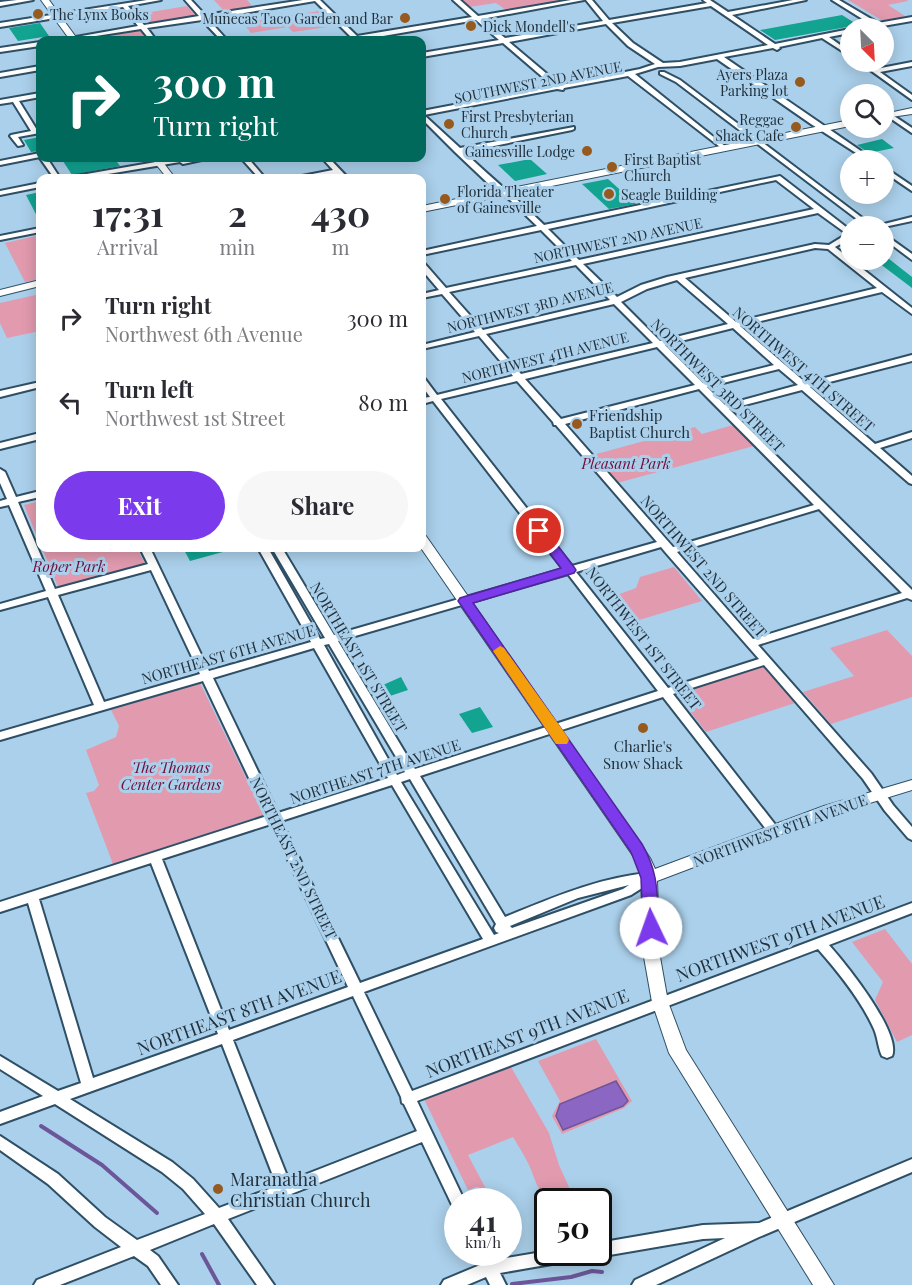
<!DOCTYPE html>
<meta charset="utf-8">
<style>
:root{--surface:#fff;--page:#f7f7f7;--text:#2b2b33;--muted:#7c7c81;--accent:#7c3aed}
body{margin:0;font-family:"Playfair Display",serif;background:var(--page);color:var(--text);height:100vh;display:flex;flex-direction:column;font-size:22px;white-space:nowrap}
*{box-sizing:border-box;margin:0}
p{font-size:20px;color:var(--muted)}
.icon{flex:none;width:33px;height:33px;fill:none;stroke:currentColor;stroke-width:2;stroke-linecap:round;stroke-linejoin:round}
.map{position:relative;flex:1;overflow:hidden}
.details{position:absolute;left:36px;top:174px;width:390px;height:378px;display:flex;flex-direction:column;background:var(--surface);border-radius:12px;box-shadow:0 3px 15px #0003}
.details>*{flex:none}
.banner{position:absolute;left:36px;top:36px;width:390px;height:126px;border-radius:12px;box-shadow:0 3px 15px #0003;background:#00695c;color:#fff;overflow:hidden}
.needle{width:39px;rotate:156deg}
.tools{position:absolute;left:840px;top:18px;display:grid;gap:12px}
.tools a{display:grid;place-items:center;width:54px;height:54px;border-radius:50%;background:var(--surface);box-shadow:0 3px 15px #0003;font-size:30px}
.speed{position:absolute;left:444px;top:1188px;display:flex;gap:12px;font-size:30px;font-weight:700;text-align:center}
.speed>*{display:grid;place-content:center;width:78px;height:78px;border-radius:50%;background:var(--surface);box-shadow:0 3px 15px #0003;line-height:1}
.speed small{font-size:15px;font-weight:400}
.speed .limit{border:3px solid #111;border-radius:9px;background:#fff;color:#111}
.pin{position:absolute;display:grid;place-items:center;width:51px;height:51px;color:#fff;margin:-26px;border:3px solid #fff;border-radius:50%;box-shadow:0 2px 6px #0007}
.me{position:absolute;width:66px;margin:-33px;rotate:357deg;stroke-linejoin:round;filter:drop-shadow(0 0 4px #0008)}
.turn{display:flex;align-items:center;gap:21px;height:126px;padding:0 18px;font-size:27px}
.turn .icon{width:78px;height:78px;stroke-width:2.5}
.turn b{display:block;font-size:42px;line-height:51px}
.eta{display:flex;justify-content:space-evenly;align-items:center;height:102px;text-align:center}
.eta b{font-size:36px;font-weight:700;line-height:42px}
.primary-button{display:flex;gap:12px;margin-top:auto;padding:12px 18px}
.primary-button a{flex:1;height:69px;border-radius:36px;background:var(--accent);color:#fff;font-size:24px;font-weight:700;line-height:69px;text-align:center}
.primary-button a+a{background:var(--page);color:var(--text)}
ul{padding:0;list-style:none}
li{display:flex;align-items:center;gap:18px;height:84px;padding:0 18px}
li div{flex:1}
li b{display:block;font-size:22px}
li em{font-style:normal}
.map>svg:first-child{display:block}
.green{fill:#e29aaf}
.water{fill:#8b66c3;stroke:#6c569a;stroke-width:1.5}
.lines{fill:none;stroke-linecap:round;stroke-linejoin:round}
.stream{stroke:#6c569a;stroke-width:4}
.building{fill:#12a391}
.minor-casing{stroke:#2e4f65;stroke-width:4}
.major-casing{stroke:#2e4f65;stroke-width:2}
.minor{fill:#fff;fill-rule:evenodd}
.major{fill:#fff;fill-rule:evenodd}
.route{fill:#7c3aed;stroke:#51269a;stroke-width:1.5}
.slow{fill:#f59e0b}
.poi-dot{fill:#975a1e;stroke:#abd0eb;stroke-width:2}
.labels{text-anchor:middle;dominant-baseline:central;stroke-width:6;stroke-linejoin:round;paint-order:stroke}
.far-poi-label{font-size:14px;fill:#22303b;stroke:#abd0eb;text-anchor:start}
.far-street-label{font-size:14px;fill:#22303b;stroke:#abd0eb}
.street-label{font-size:15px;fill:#22303b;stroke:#abd0eb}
.poi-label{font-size:15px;fill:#22303b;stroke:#abd0eb;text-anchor:start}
.park-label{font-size:15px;font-style:italic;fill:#730d3b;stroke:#abd0eb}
.near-street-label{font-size:18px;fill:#22303b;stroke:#abd0eb}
.near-poi-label{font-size:18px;fill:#22303b;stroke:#abd0eb;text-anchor:start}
</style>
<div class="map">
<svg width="912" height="1285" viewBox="0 0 912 1285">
<rect width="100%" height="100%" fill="#abd0eb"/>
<g class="green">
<path d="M214,0H247L253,7L225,12Z"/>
<path d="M461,0H566L506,10L496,3L469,7Z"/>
<path d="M848,0H907L908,1L888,5L905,16L885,22Z"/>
<path d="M187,6L195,15L191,17L149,25L139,16L153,14L151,12Z"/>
<path d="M319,11L334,26L293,32L288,27L251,33L243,23Z"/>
<path d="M141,30L150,40L86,39Z"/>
<path d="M40,235V279L25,282L5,243Z"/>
<path d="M40,294V331L7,338L0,323V303Z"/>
<path d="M733,425L754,446L617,483L593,455L695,427L702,434Z"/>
<path d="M40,501V544L24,505Z"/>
<path d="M42,548H137L145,564L58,587Z"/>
<path d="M674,567L702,601L626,624L606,599L636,588L640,577Z"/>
<path d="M887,630L912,656V697L831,724L803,692L854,676L830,648Z"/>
<path d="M761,666L766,668L795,703L706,732L679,697L687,689Z"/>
<path d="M200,683L264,815L113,864L86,793L94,791L99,785L86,750L116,737L119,726L111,710Z"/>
<path d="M885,929L912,964V1035L897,1042L875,1000L883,982L852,942Z"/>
<path d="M596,1039L632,1101L624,1108L562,1134L552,1116L560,1101L538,1061Z"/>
<path d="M511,1067L549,1133L559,1165L573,1196C547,1200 542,1200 533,1175C529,1162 520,1149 513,1137L468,1155L486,1189L476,1187L468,1190L424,1099Z"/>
</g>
<path class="water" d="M616,1081L628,1101L623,1106L563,1130L556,1116L560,1104Z"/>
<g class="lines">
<g class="stream">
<path d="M41,1126L102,1165L157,1213"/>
<path d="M202,1254L219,1285"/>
<path d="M512,1284L571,1277L592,1271L602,1272"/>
</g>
</g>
<g class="building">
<path d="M842,15L858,25L775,40L760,30Z"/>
<path d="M40,23L49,36L18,41L9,28Z"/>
<path d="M40,137V151L31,152L24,140Z"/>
<path d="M882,139L894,148L869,153L857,145Z"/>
<path d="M61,158H114L120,166L72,175Z"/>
<path d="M530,159L547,174L515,181L498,165Z"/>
<path d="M608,179L636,204L609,209L582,184Z"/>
<path d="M40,192V222L26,195Z"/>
<path d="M884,255L912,277V288L875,260H884Z"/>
<path d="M183,548H229L230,550L190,561Z"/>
<path d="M401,677L408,690L390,696L383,685Z"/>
<path d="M480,707L493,727L472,733L459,714Z"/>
</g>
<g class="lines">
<defs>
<g id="minor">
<path d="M17,0H33L0,6V2Z"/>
<path d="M147,0H161L128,6L144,25L199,16L185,0H191L205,15L303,0H320L357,36L472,17L453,0H460L478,16L571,0H584L482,19L505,38L603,21L586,0H592L609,20L707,3L703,0H710L728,12L793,0H806L732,15L775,44L850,29V33L829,37L850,52V56L822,38L779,47L780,48L777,50L773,48L724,57L874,160H867L811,124L717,59L680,66L658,67L635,74L726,147V149L724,150L628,76L564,88L563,90L557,89L424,115L460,148L574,127V129L572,130L464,152C490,177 518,199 544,225L780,176L850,230V239L835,247L912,308V314L882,292L740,326L806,383L912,355V361L810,387L875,444L912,432V438L880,448L912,476V484L909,483L802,390L729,409L912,590V600L907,598L758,645L871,773L893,805L912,827V840L908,838L885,811L863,779L764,665L673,694L777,827L779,830L777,833H769L663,697L420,776L505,917C552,898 597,878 648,873L653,875L655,878L653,881L631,895L364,992L412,1091L912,903V913L829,945C845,963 902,1033 892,1056L887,1058L882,1056C878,1048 878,1038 874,1029C861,1000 839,973 818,949L417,1101L465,1202H458V1209L453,1207L422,1142L228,1219L274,1285H257L214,1224L150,1250L158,1256L178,1285H161L148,1266L134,1256L60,1285H34L37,1280L121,1247L95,1227L48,1184L0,1150V1136L58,1174L105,1217L137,1240L205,1214L183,1189L162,1172L55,1104L0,1124V1112L43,1096L0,1069V1056L58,1091L81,1083L28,903L0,912V902L267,816L203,681L0,740V732L94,705L48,597L0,610V604L46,591L9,505L0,507V501L7,499L0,483V469L5,472L16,497L40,491V497L18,502L55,589L148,564L140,548H150L209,671L311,642L258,548H268L320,639L325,638L272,548H282L334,635L563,569L433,401L422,404V398L430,397L422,386V379H425L437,395L513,376L479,336L422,349V345L475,332L442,294L422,298V294L439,290L422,270V264H425L446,288L572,261L541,230L422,255V251L537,226L509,199L494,189L455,152L422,119V111L553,86L503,43L422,57V53L499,40L476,20L360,40H341L342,39L351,37L315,1L208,19L227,40H221L202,20L147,28L156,40H150L141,29L70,40H59L138,26L123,7L0,27V23ZM711,6L768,45L680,62L663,63L633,43L612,23ZM606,24L628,46L655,64L640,69L560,85L509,42ZM776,180L814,209L579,260L548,229ZM818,213L847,234L829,245L815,244L667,277L641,285L617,297L583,264ZM815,248L828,249L877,288L736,322L685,278ZM576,265L610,300L483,330L449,292ZM677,280L728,324L660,341L621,302L647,289ZM614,304L653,343L521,374L486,334ZM733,328L774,365L703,383L665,345ZM657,347L695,385L561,419L525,379ZM779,369L798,385L725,405L707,387ZM517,381L553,422L554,425H556L657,542L572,566L441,399ZM699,389L814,505L673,547L565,424ZM819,509L902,593L753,639L677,552ZM661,547L666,553L759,659L668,688L576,572ZM151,570L200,674L104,702L58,595ZM568,574L658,691L415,769L338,641ZM329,644L405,772L397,775L324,645ZM314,648L388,778L278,813L213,678ZM410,779L496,924L494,928L496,932L499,933L494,935L401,782ZM392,785L483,939L360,983L281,821ZM271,824L348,987L229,1030L162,859ZM151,863L218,1034L93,1078L39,899ZM629,885L623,889L512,928L510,926L578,898ZM353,996L401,1097L402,1103L404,1104L417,1131L289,1181L233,1040ZM222,1044L277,1186L219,1208L193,1179L172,1162L70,1099Z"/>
<path d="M832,0H839L878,23L912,17V21L883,26L885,28L884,29L877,27L860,28L861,27L872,25Z"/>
<path d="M40,42V46L0,52V48Z"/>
<path d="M859,62H865L876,69L912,62V66L880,72L912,95V100Z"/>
<path d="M40,66V70L0,77V73Z"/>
<path d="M660,72H664L680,80L873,226H866L676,82L660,74Z"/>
<path d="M40,93V97L19,101L37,130L40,129V133L18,137L23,145L18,146L10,136L11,135L31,131L13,102L0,104V100Z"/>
<path d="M887,114H891L912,128V133L887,116Z"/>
<path d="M40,153V157L0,165V161Z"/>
<path d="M40,158H47L60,178H54Z"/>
<path d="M179,158H211L183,164L180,162L84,178H71L75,176Z"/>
<path d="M241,158H248L265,178H259Z"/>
<path d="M322,158H329L348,178H342L337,174L311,178H299L302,176L333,170Z"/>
<path d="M884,167L912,186V191L884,172Z"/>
<path d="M40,183V187L0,195V191Z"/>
<path d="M912,217V221L884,227L876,226Z"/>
<path d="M40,228V232L0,240V236Z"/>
<path d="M884,234L912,254V260L884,239Z"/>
<path d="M40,382V387L0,397V391Z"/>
<path d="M40,433V439L0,449V443Z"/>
<path d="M912,1159V1172L759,1237L656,1285H632L635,1280L725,1238L703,1239L598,1257L593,1255L592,1252H598V1243L703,1225L759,1223Z"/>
<path d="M548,1251V1252H588L586,1257L581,1259L500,1273L506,1285H490L486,1277L467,1285H441L444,1280L480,1265L475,1252H490L494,1260Z"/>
</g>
<g id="major">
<path d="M41,0H49L78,40H70Z"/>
<path d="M912,108V114L884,118V114Z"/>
<path d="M850,120V126L422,212V206Z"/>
<path d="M151,158H160L175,178H167Z"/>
<path d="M40,280V286L0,296V290Z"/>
<path d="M422,535L426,536L650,858L655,869L824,806L912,780V790L834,814L657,881L660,957L668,1002L686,1050L834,1285H813L669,1053L652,1002L644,957L641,878L638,863L421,548Z"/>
</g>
</defs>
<use href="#minor" class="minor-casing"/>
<use href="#major" class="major-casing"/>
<use href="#minor" class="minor"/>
<use href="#major" class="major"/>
</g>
<path class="route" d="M539,527L544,528L574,567L576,570L574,573L473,603L642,844C659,873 657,895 659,928L656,932L651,934L645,932L643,928L641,878L631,852L458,601L460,598L561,568L533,531Z"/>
<path class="slow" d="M500,646L504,648L567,736L569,740L567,744H556L495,654L493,651Z"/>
<g class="poi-dot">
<circle cx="38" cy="14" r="6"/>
<circle cx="405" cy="18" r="6"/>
<circle cx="471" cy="26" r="6"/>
<circle cx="800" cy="82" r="6"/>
<circle cx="449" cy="124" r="6"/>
<circle cx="796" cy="127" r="6"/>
<circle cx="587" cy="151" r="6"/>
<circle cx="612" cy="167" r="6"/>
<circle cx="609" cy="194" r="6"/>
<circle cx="445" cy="199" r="6"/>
<circle cx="577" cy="424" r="6"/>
<circle cx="643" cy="728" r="6"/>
<circle cx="218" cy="1189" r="6"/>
</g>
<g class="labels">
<g class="far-poi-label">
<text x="50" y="14">The Lynx Books</text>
<text x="393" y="18" text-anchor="end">Muñecas Taco Garden and Bar</text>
<text x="483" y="26">Dick Mondell's</text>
<text x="788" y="74" text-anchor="end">Ayers Plaza<tspan x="788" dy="16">Parking lot</tspan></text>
<text x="461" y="116">First Presbyterian<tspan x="461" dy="16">Church</tspan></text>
<text x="784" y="119" text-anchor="end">Reggae<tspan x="784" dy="16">Shack Cafe</tspan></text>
<text x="575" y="151" text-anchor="end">Gainesville Lodge</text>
<text x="624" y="159">First Baptist<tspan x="624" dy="16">Church</tspan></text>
<text x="457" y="191">Florida Theater<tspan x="457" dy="16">of Gainesville</tspan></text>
<text x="621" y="194">Seagle Building</text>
</g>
<g class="far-street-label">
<text transform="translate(538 82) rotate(-11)">SOUTHWEST 2ND AVENUE</text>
<text transform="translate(618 240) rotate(-12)">NORTHWEST 2ND AVENUE</text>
<text transform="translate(530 307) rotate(-14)">NORTHWEST 3RD AVENUE</text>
<text transform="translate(545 357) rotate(-14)">NORTHWEST 4TH AVENUE</text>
</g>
<g class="street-label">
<text transform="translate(804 369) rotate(41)">NORTHWEST 4TH STREET</text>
<text transform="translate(718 385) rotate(45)">NORTHWEST 3RD STREET</text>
<text transform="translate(704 566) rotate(49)">NORTHWEST 2ND STREET</text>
<text transform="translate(644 638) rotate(52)">NORTHWEST 1ST STREET</text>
<text transform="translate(228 654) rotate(-16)">NORTHEAST 6TH AVENUE</text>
<text transform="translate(359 657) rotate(59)">NORTHEAST 1ST STREET</text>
<text transform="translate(375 771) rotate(-18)">NORTHEAST 7TH AVENUE</text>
<text transform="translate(780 830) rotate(-20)">NORTHWEST 8TH AVENUE</text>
<text transform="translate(294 858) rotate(64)">NORTHEAST 2ND STREET</text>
</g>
<g class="poi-label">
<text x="589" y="415">Friendship<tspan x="589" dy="17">Baptist Church</tspan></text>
<text x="643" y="746" text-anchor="middle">Charlie's<tspan x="643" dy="17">Snow Shack</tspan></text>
</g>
<g class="park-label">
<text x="626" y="463">Pleasant Park</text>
<text x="69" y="566">Roper Park</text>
<text x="171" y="767">The Thomas<tspan x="171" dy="17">Center Gardens</tspan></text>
</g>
<g class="near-street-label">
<text transform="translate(780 938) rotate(-20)">NORTHWEST 9TH AVENUE</text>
<text transform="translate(239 1012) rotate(-20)">NORTHEAST 8TH AVENUE</text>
<text transform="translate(527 1033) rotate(-21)">NORTHEAST 9TH AVENUE</text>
</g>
<g class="near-poi-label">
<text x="230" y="1179">Maranatha<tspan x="230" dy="21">Christian Church</tspan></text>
</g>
</g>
</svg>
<div class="tools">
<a><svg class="needle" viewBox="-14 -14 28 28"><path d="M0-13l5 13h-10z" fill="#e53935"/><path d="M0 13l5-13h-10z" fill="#7c7c81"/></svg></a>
<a><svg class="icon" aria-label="search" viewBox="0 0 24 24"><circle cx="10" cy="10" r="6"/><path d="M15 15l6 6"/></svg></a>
<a>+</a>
<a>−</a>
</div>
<div class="speed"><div>41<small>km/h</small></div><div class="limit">50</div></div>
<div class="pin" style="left:539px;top:531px;background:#d93025"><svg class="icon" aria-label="arrive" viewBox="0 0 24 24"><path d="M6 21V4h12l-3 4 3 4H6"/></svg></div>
<svg class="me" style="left:651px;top:928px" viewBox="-20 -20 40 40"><circle r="19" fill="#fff"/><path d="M0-13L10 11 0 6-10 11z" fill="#7c3aed"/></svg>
<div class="banner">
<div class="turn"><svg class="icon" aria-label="right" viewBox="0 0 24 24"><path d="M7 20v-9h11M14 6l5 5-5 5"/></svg><div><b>300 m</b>Turn right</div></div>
</div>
<section class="details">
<div class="eta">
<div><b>17:31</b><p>Arrival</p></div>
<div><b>2</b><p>min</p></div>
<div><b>430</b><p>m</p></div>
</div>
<ul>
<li><svg class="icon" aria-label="right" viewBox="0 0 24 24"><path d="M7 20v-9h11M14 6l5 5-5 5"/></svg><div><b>Turn right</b><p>Northwest 6th Avenue</p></div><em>300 m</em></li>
<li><svg class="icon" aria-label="left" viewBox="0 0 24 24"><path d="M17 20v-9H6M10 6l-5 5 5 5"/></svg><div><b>Turn left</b><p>Northwest 1st Street</p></div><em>80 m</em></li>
</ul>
<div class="primary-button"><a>Exit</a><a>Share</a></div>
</section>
</div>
